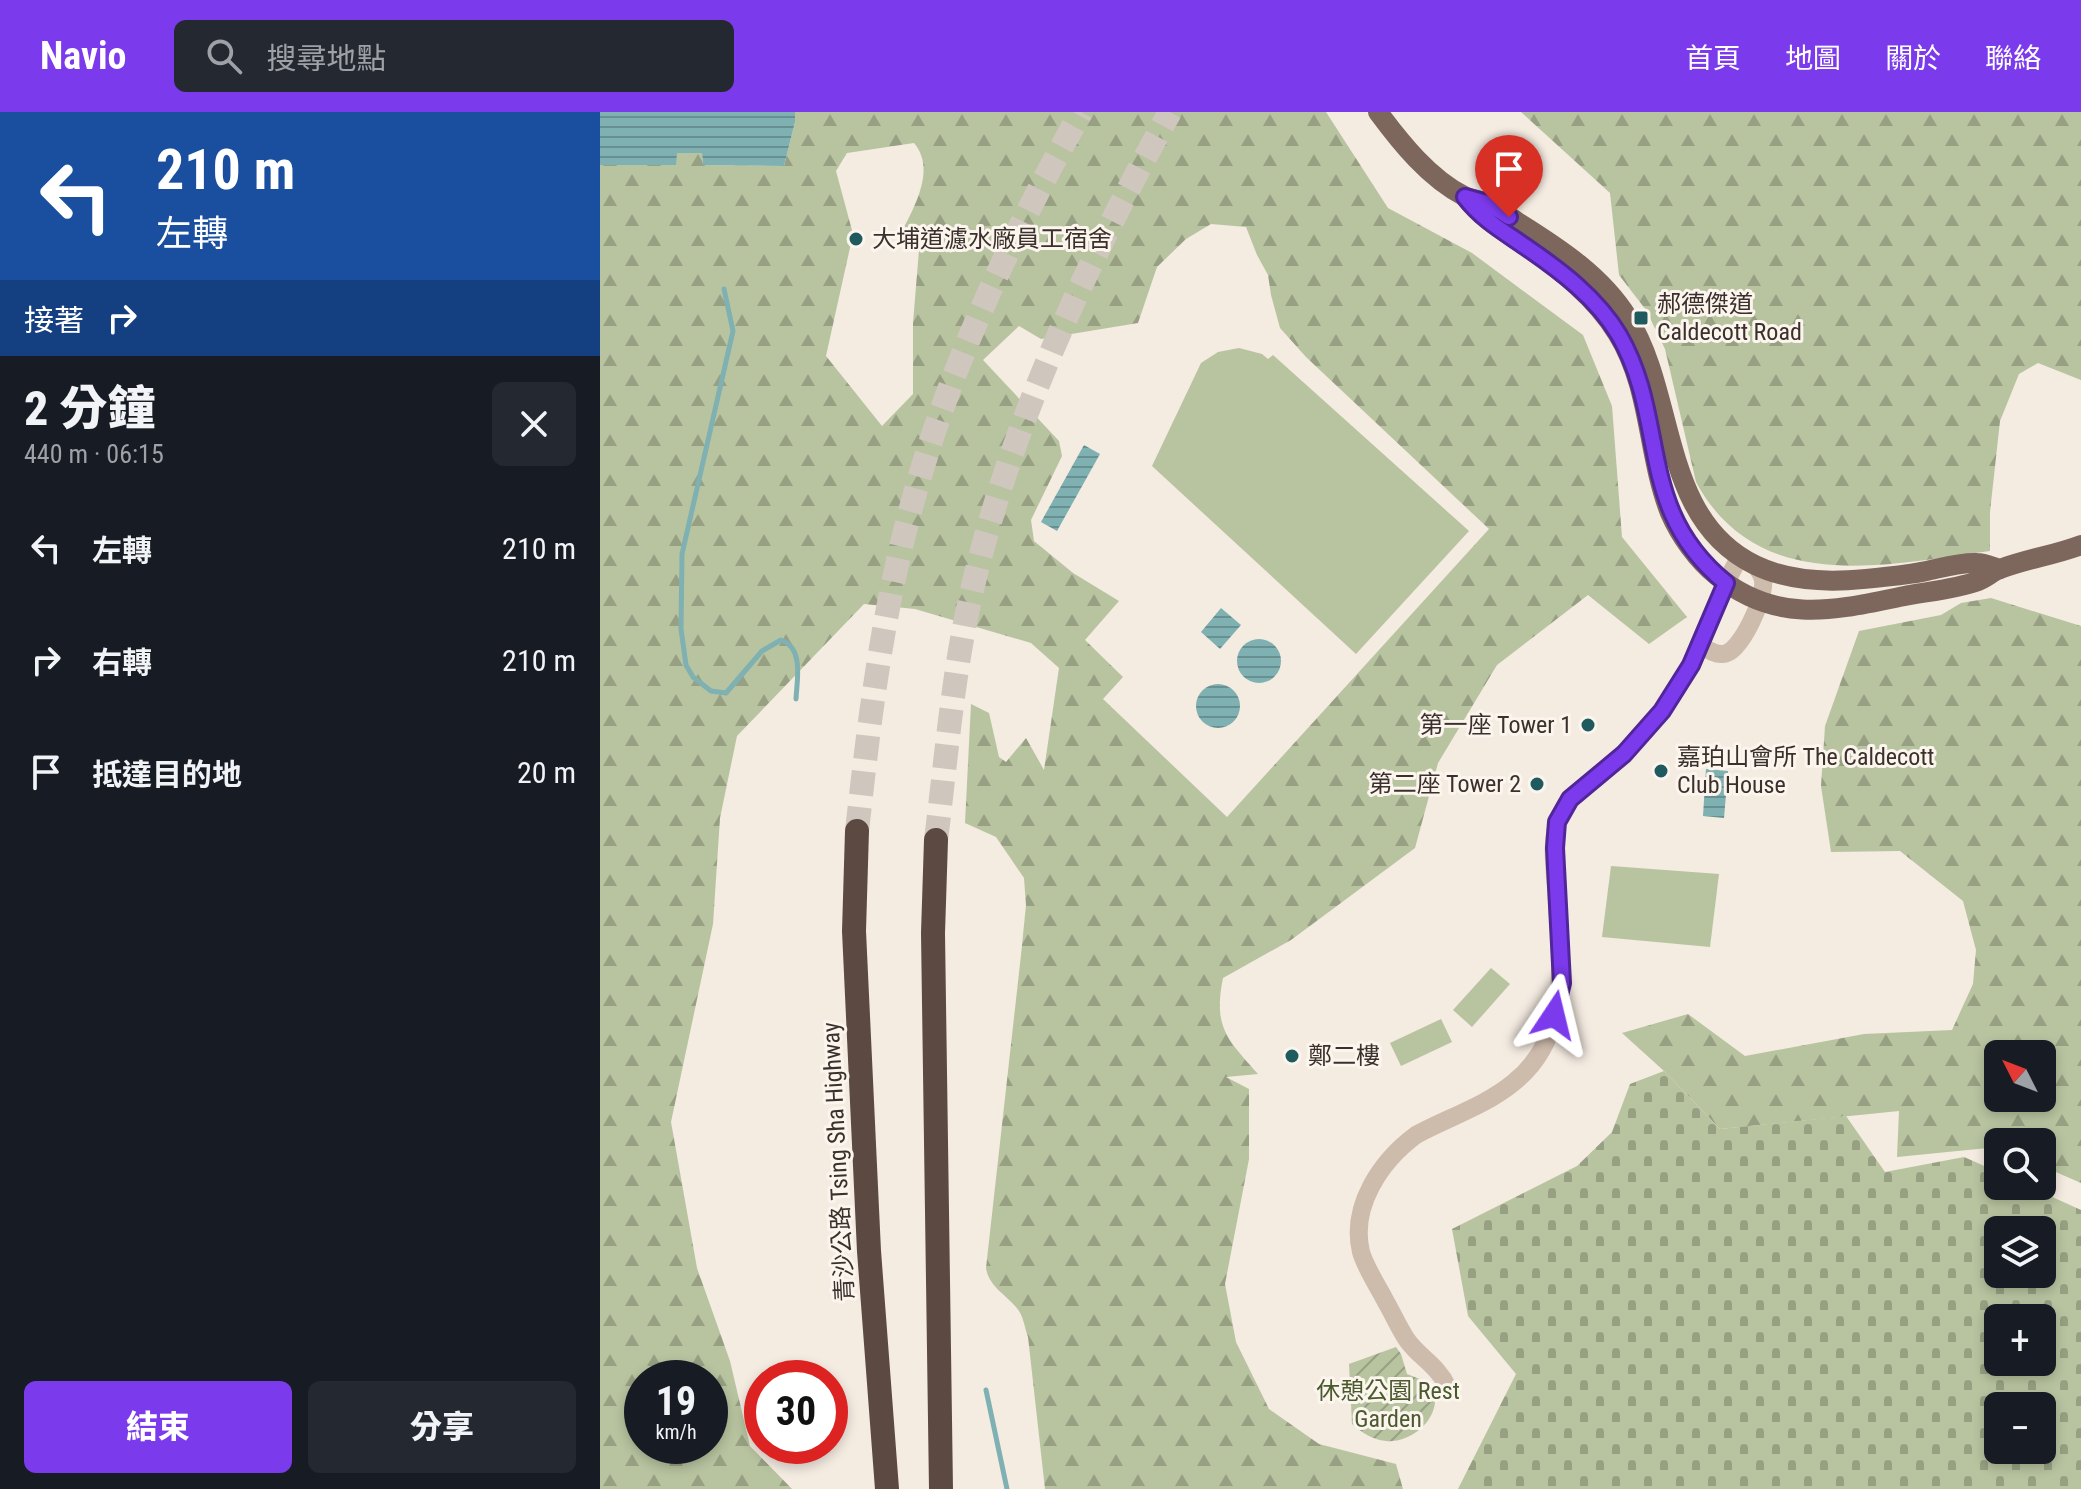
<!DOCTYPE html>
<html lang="zh-TW">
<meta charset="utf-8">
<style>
:root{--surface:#171b24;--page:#242831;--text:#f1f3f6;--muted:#9ea1a6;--accent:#7c3aed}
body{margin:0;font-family:"Roboto Condensed","Noto Sans TC",sans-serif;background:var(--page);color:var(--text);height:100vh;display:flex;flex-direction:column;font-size:30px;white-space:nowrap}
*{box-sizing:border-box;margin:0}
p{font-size:26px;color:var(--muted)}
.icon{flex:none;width:44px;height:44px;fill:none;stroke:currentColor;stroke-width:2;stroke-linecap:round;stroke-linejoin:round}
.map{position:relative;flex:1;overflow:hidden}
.details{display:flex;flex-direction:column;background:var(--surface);width:600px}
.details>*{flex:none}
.hud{background:#1a4fa0;color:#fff;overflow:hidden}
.needle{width:52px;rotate:312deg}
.controls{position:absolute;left:1384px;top:928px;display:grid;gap:16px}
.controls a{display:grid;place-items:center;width:72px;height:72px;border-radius:12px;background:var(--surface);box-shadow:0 4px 12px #0003;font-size:40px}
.speed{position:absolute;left:24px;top:1248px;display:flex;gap:16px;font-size:40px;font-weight:700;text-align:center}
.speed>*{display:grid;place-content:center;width:104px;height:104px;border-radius:50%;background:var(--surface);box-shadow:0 4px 12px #0003;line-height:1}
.speed small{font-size:20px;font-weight:400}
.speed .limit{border:12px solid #d22;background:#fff;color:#111}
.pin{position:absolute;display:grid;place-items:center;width:68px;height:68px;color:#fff;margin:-82px -34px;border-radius:50% 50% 50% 0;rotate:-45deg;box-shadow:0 0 8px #0007}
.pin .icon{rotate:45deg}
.me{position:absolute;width:88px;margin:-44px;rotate:10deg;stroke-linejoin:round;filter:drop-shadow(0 0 6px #0008)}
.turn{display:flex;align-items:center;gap:28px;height:168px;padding:0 24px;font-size:36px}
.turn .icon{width:104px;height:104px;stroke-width:2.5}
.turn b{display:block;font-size:56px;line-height:68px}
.then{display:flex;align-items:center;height:76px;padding:0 24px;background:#0003;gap:16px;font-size:30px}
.round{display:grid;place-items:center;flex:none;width:84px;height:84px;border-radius:12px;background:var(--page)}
.headline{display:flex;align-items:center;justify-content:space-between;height:136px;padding:0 24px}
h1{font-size:48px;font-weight:800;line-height:60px}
.button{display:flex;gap:16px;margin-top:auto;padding:16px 24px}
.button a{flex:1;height:92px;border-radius:12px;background:var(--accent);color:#fff;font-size:32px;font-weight:800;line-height:92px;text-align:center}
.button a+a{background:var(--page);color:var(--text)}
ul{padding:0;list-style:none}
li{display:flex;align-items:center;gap:24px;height:112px;padding:0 24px}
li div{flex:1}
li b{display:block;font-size:30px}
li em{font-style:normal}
header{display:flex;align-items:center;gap:48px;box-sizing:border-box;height:112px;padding:0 40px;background:var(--accent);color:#fff}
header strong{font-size:38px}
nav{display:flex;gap:44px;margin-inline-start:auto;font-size:28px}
.search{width:560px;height:72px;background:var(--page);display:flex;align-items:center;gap:20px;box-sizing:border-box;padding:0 28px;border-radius:12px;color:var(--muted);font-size:30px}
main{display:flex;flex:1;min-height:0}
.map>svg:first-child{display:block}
.forest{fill:url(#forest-firs);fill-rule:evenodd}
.cemetery{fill:url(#cemetery-stones);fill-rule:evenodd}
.garden{fill:url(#garden-furrows)}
.pitch{fill:#b8c4a0}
.water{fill:url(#water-rules)}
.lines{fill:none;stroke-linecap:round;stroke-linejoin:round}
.stream{stroke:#7fb0b2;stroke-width:5}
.motorway-tunnel{stroke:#cfc6bd;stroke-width:24;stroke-dasharray:24 12;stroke-linecap:butt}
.minor{stroke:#cdbbac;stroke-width:18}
.primary{stroke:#7d675c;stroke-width:20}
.motorway{stroke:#5c4a42;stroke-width:24}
.route-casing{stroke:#51269a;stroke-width:20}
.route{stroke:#7c3aed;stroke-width:14}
.poi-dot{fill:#1f5a5e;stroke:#fbf5ee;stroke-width:3}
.labels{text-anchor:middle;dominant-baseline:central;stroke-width:6;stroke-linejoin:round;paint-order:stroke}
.poi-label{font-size:24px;fill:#3b302b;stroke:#fbf5ee;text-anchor:start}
.street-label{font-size:24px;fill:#3b302b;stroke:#fbf5ee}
.park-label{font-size:24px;fill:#4a5a2e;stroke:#fbf5ee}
</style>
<header>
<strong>Navio</strong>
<div class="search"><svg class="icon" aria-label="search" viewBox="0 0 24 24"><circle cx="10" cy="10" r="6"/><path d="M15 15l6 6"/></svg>搜尋地點</div>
<nav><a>首頁</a><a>地圖</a><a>關於</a><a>聯絡</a></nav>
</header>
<main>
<section class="details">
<div class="hud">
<div class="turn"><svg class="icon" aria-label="left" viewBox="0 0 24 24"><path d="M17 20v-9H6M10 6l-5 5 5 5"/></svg><div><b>210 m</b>左轉</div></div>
<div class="then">接著<svg class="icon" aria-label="right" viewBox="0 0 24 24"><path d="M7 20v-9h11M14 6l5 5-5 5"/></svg></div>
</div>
<div class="headline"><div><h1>2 分鐘</h1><p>440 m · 06:15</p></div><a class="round"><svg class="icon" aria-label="close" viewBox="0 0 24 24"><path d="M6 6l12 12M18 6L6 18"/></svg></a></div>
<ul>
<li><svg class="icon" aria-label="left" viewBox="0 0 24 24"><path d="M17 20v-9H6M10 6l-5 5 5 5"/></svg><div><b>左轉</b></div><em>210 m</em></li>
<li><svg class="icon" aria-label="right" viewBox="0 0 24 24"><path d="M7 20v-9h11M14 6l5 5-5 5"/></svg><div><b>右轉</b></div><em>210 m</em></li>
<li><svg class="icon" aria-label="arrive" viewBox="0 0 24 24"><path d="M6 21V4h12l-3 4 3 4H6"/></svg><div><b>抵達目的地</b></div><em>20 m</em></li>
</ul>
<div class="button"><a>結束</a><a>分享</a></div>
</section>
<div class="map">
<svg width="1481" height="1377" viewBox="0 0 1481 1377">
<defs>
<pattern id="forest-firs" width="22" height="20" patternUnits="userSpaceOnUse" patternTransform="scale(2)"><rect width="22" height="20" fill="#b8c4a0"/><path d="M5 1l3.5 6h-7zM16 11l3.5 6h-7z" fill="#97a083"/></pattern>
<pattern id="cemetery-stones" width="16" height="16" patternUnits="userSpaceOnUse" patternTransform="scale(2)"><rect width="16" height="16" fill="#b8c4a0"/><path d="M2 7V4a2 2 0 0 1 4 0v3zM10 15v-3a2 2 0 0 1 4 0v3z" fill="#97a083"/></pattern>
<pattern id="garden-furrows" width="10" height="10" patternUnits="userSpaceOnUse" patternTransform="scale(2)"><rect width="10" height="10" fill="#b8c4a0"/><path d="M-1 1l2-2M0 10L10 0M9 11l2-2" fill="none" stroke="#97a083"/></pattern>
<pattern id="water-rules" width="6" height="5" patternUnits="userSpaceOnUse" patternTransform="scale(2)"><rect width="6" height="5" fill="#7fb0b2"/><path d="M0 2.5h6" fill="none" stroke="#699091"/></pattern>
</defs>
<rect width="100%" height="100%" fill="#f4ebe1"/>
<g class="forest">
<path d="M195,0H726L788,96L872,141L983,223L1012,294L1022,425L1087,505L1049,532L988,483L897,553L838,651L815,736L691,828L623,866C613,915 627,927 658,962L626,965L649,977V1047L625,1172L636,1230L669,1297L719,1332L796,1352L803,1377H445L428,1225C425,1217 424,1207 419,1199C409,1184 389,1176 386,1156L421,843L426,793L424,766L396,725L365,711L371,592L389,601L399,645L406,650L426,626L444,658L459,556L431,531L315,497L264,492L137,624L120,706L113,812L71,1010L97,1156L130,1249L150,1334L192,1377H0V53H75L76,41H102L103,53L184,54L195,10ZM314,31C337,58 313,97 300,123L319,138L313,211V282L282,314L226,244L253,122L236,59L247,41ZM611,112L646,115L657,143L668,163L671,183L680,216L706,245L889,417L627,705L503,587L523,565L485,528L519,489L473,461L434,429L431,408L462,344L459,329L383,248L419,214L441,227L538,211L557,155L586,127ZM42,1266H110V1334H42Z"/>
<path d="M921,0H1481V268L1438,251L1419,262L1400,309L1390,400V439C1285,453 1158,484 1096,370L1065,237L1046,198L1019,163L1010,81Z"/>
<path d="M1391,486L1481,514V1071L1442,1054V1030H1398V1035L1297,1045L1299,999L1120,1017L1064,959L1022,921L1088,902L1145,944L1264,922L1352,918L1373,872L1376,838L1363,789L1300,739L1231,740L1221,674L1225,614L1259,519L1341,503L1361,491ZM1398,942H1442V986H1398Z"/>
</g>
<path class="cemetery" d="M1064,959L1120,1017L1246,1004L1285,1060L1364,1045L1398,1060V1074H1428L1481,1098V1377H858L916,1262L868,1204L852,1117L977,1054L1012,1020L1030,972ZM1398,1118H1442V1162H1398ZM1398,1206H1442V1250H1398ZM1398,1294H1442V1338H1398Z"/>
<path class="garden" d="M796,1235L801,1242L807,1262L830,1271C848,1299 815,1332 786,1329C772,1328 762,1320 752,1312L749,1252Z"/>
<g class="pitch">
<path d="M639,236L662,242L668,247L673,243L869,419L756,542L552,354L601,251L618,240Z"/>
<path d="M1011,754L1119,762L1110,835L1002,825Z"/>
<path d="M891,856L910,872L872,915L853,898Z"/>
<path d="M841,907L852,930L801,954L790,931Z"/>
</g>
<g class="water">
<path d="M0,0H195V10L184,54L103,53L102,41H77L76,53H0Z"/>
<path d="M484,333L500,342L457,419L441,410Z"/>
<path d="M621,496L641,513L620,537L601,520Z"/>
<circle cx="659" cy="549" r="22"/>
<circle cx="618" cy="594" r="22"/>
<path d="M1106,657L1128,659L1124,706L1103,704Z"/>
</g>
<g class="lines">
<g class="stream">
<path d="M124,177L133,219L82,442L81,517L86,553L93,565L111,579L126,581L162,539L181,528C204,536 197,567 196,587"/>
<path d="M386,1278L407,1377"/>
</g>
<g class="motorway-tunnel">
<path d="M257,719C269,610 282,502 311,396C348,257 411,125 481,0"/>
<path d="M336,728C345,656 351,583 365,511C400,334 483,157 570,0"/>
</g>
<g class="minor">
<path d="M1100,533C1107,537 1115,543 1123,542C1141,541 1166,484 1163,468C1162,462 1158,457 1154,452"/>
<path d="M847,1274C838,1254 819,1245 807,1228C799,1216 793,1202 786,1190C778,1174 766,1157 761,1140C750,1094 781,1049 816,1023C847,1006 885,994 913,971C970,926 961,855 957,790C956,764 949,731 959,706C969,682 991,671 1010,654C1028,638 1045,621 1060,601C1084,571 1099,535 1114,499C1122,480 1129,462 1140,445"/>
</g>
<g class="primary">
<path d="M778,0C801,31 829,66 864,84C872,88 880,88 888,91C898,96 909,104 919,111C959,136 1002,164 1028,206C1077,284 1060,407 1155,453C1204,477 1264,468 1316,461C1336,458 1357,450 1377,451C1384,451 1393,455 1400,457"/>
<path d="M865,85C883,108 902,118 926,134C960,158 995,185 1017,221C1051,275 1047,343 1070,401C1080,424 1097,448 1117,464C1174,510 1228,500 1295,486C1322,480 1353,478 1378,469C1386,466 1392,460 1400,457C1426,447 1455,443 1481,433"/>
</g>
<g class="motorway">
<path d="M257,719L254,819L269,1139L287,1377"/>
<path d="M336,728L333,821L341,1377"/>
</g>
</g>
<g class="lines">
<defs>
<path id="route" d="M909,105L887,91L865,85C883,108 903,119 926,135C961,159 997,186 1019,223C1069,310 1035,397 1126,471L1091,553L1062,599L1024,642L970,687L957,710L955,736L962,871L954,903"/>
</defs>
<use href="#route" class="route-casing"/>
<use href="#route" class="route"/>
</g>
<g class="poi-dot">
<circle cx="256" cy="127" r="8"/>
<rect x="1033" y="198" width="16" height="16" rx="4"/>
<circle cx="988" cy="613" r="8"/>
<circle cx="1061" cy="659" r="8"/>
<circle cx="937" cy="672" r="8"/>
<circle cx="692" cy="944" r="8"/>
</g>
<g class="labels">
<g class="poi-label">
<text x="272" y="127">大埔道濾水廠員工宿舍</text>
<text x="1057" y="192">郝德傑道<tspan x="1057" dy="28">Caldecott Road</tspan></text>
<text x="972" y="613" text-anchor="end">第一座 Tower 1</text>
<text x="1077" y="645">嘉珀山會所 The Caldecott<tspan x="1077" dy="28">Club House</tspan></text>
<text x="921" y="672" text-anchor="end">第二座 Tower 2</text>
<text x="708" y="944">鄭二樓</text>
</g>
<g class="street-label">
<text transform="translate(238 1050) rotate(-93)">青沙公路 Tsing Sha Highway</text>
</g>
<g class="park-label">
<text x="788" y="1279">休憩公園 Rest<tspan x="788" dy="28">Garden</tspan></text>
</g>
</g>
</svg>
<div class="controls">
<a><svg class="needle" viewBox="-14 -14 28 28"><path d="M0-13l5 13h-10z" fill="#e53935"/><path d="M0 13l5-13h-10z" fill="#9ea1a6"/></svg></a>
<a><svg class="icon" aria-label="search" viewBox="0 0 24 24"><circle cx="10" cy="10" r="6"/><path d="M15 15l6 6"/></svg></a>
<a><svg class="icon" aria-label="layers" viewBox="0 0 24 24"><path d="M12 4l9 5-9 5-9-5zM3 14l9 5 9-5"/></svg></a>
<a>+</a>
<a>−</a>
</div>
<div class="speed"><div>19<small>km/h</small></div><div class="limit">30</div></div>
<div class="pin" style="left:909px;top:105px;background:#d93025"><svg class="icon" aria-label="arrive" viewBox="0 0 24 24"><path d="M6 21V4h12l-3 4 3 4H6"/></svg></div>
<svg class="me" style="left:954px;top:903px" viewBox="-20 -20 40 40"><path d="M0-17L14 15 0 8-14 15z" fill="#7c3aed" stroke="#fff" stroke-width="4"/></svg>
</div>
</main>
